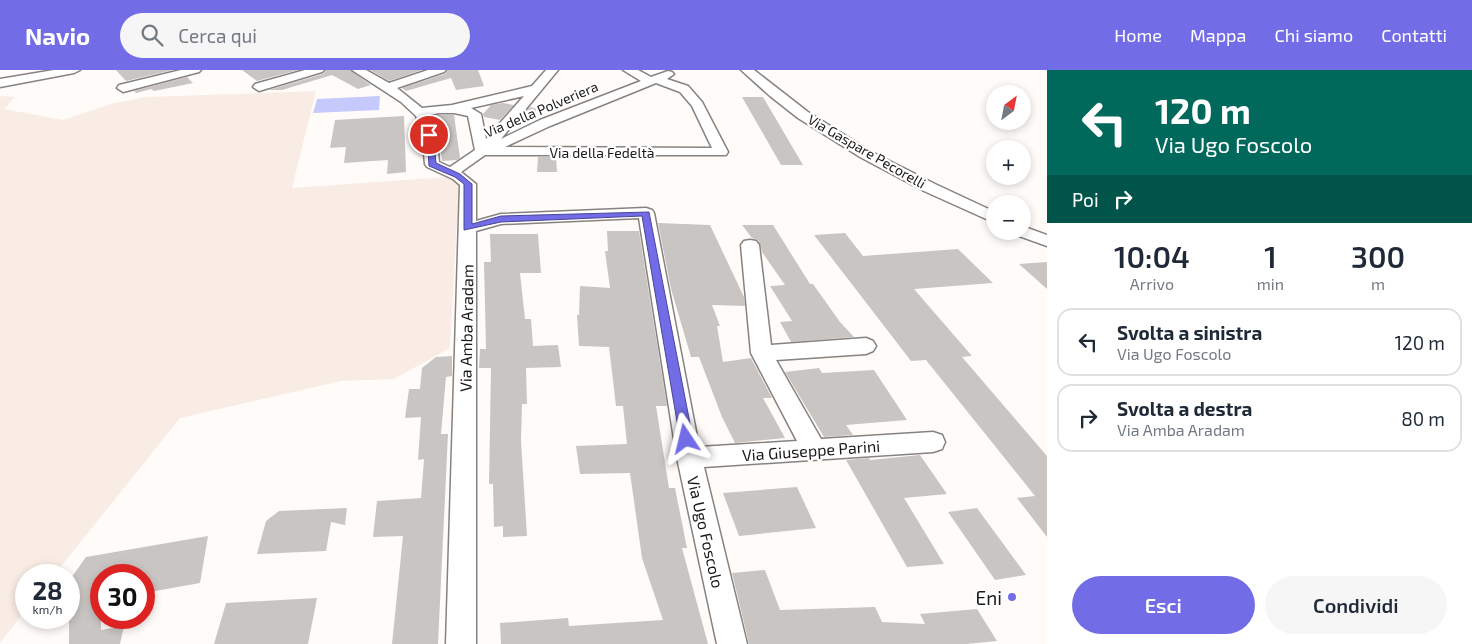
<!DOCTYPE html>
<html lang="it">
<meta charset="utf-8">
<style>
:root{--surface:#fff;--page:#f6f6f7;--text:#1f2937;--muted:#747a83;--line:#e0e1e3;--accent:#726ce6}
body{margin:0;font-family:"Exo 2",sans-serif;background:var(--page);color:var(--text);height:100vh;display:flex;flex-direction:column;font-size:19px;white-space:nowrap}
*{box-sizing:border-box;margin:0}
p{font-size:16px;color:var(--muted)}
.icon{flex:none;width:28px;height:28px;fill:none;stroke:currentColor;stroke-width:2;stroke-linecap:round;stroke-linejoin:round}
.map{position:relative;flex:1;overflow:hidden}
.panel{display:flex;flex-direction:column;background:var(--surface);width:425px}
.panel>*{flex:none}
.top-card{background:#00695c;color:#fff;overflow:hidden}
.needle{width:32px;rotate:32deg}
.buttons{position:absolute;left:986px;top:15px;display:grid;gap:10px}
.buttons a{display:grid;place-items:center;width:45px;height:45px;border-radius:50%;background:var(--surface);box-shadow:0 2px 8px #0003;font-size:25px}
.speed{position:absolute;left:15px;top:494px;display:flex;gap:10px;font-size:25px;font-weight:700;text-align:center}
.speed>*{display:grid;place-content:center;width:65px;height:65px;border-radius:50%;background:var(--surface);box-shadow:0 2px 8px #0003;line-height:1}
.speed small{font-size:12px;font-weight:400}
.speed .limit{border:8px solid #d22;background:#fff;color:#111}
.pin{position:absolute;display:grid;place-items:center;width:42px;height:42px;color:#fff;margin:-21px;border:2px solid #fff;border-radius:50%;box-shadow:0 1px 5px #0007}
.me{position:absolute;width:55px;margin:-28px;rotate:350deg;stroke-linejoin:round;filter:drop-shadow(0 0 4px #0008)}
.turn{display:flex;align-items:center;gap:18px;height:105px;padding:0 25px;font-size:22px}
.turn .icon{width:65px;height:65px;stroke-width:2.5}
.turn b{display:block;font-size:35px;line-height:42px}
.then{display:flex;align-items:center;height:48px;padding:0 25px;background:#0003;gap:10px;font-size:19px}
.eta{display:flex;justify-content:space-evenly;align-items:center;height:85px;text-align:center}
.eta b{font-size:30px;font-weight:600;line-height:35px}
.action{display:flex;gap:10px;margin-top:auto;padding:10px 25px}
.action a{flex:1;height:58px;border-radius:30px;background:var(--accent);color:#fff;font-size:20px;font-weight:600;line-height:58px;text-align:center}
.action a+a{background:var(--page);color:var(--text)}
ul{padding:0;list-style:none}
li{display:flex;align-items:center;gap:15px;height:68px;margin:0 10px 8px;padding:0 15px;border:2px solid var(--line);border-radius:15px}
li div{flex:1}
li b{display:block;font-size:19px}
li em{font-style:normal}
header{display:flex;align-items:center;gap:30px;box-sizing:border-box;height:70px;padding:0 25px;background:var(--accent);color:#fff}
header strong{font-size:24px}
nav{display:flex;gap:28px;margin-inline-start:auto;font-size:18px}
.search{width:350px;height:45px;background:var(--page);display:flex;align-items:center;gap:12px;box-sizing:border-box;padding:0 18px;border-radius:28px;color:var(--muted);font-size:19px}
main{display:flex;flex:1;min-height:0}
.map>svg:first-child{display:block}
.built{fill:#f8ece5}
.green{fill:#c6c9fc}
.building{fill:#c9c5c3}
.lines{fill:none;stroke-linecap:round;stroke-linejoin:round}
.minor-casing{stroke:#868280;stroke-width:3}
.minor{fill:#fff;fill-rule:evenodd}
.route{fill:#726ce6;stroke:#4a4696}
.poi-dot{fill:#726ce6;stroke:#fff;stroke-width:2}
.labels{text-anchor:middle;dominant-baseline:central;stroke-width:4.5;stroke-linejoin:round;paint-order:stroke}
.far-street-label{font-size:14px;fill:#1a1818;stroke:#fff}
.street-label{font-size:16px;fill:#1a1818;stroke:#fff}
.near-poi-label{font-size:19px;fill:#1a1818;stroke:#fff;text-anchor:end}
</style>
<header>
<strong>Navio</strong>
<div class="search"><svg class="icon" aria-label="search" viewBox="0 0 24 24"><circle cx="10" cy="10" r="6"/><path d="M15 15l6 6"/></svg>Cerca qui</div>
<nav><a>Home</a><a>Mappa</a><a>Chi siamo</a><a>Contatti</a></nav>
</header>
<main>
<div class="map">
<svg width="1047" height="574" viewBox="0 0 1047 574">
<rect width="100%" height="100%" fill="#fffbf8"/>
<path class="built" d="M316,21L292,118L448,107L455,108L459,112L450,278L394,309L341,311L180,348L54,505H26V540L0,573V26L15,27L4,39L63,50L114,33L147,27Z"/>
<path class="green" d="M380,26L379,40L313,43L317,29Z"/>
<g class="building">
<path d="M116,0H173L126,11Z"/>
<path d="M242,0H298L257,11Z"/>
<path d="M326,0H350L371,15L358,19L332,5L282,20H269L323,4Z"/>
<path d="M370,0H422L389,11Z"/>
<path d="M448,0H478L484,16L456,20L451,8L406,21L402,18L445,4Z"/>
<path d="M187,7L193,13L154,21L151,19L136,23L134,21Z"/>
<path d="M742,27H763L803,95H781Z"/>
<path d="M503,33L514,35L500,50L484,47L483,44L491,35Z"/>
<path d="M530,37L538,39L523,55L516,53Z"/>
<path d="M437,45H454L460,88L457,90L442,91Z"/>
<path d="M404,46L406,102L387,104L388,90L344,93L346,77L330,78L335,50Z"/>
<path d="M538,87H556L557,102H537Z"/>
<path d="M658,153L710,155L744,227L745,236L712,235L720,256H717L723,292L751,288L772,328H763L785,368L735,373L722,347L699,287H691L671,219Z"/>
<path d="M742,155H773L810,214H813L840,252L854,267L791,272L780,252L792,251L770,216L785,215L762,182L760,174L758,170L752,168Z"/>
<path d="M607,161H639L667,336H656L669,418H675L687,478H682L708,574H501L500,553L568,548L569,556L663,550L642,488L630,403L580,404L576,376L627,374L623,336H616L609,277L579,276L577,245H579L580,216L610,218L605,181H608Z"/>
<path d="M845,163L863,186L958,179L993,213L914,219L972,286L962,287L1047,386V467L1017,428L1035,426L926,290L911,291L814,165Z"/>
<path d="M490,164H538L541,203H520L525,249H531L533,276L558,275L561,297L526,298L527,334H522L521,371L527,466L503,467V456L494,457L493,414H489L491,298H479L480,279H486L484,192H491Z"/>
<path d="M1047,192V219L1019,194Z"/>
<path d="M452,286V306L446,307L441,364H448L438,574H392L403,466L373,467L377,431L421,428L424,389L418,390L421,347L405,348L409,319H420L422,298L436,287Z"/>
<path d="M819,298L822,303L874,300L907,350L846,355L853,365L824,367L785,302Z"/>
<path d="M920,385L947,424L904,428L944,494L907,497L846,390L869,388L870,390Z"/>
<path d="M797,417L816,458L739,466L723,423Z"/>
<path d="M347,438L345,455L331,452L326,481L257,484L266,451L279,441Z"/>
<path d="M977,438L1026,505L995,510L948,442Z"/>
<path d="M208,466L200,513L144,523V505H101V560L124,556L120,574H69V511L86,487Z"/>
<path d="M765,500L780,540L875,537L882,552L925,554L920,544L977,539L997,571L967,574H749L732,503Z"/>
<path d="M317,528L308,574H214L226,533Z"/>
</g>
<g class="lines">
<defs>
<g id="minor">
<path d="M54,0H80L74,3L0,17V9Z"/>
<path d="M181,0H201L199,2L123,22L117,18L119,15Z"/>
<path d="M305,0H324L322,2L259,21L253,17L255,14Z"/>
<path d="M352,0H366L389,13L428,0H446L444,2L397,18L422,38L452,35L532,16L546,0H558L501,69L540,50L641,11L623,0H638L651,7L668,1L672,2L674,4L667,9L688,16L702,32L728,82L726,85H485L461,102L476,114V151L501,144L646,138L652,140L654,143L699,377L797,371L751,283L741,175L744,171L750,170L756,171L759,175L771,275L866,268L873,271L876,276L873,281L866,284L776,290L821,369L933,362L942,365L945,372L942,379L933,382L704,397L747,574H717L677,388L639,148L501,154L476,161V574H446L460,115L453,109L427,97L425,94L422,62L416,46L401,32ZM656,13L680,22L692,36L712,78L505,77L550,56ZM524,26L486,69L481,44L471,38ZM440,43H454L468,46L475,80L450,97L439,92L436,62L428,45Z"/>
<path d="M741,0H754L808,42L870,81L935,114L995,142V153L924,121L860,87L798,48L770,26Z"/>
<path d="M1022,156L1047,165V176L1016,165L1014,161H1022Z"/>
</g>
</defs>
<use href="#minor" class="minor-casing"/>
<use href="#minor" class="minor"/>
</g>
<path class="route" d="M427,63L433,65L436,93L460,104L472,114V154L501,146L649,142L693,369L691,373L686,374L682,373L680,369L642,146L501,152L464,160V114L455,107L429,96Z"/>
<circle class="poi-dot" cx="1012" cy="527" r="5"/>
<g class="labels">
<g class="far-street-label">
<text transform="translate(541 39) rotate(-23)">Via della Polveriera</text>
<text transform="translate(867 81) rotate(30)">Via Gaspare Pecorelli</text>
<text x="602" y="82">Via della Fedeltà</text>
</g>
<g class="street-label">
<text transform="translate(466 258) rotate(-89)">Via Amba Aradam</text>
<text transform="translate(811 380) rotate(-4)">Via Giuseppe Parini</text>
<text transform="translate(706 462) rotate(77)">Via Ugo Foscolo</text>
</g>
<g class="near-poi-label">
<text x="1002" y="527">Eni</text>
</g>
</g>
</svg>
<div class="buttons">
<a><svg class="needle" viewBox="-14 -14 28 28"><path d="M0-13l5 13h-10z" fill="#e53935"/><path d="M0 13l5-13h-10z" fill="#747a83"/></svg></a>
<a>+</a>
<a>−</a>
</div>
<div class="speed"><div>28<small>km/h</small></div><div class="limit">30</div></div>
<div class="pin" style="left:429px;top:65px;background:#d93025"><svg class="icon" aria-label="arrive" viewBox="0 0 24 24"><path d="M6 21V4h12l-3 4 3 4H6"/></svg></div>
<svg class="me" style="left:686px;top:369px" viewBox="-20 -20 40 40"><path d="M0-17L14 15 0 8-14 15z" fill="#726ce6" stroke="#fff" stroke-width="4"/></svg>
</div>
<section class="panel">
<div class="top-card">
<div class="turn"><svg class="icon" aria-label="left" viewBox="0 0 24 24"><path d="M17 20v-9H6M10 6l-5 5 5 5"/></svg><div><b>120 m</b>Via Ugo Foscolo</div></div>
<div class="then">Poi<svg class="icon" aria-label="right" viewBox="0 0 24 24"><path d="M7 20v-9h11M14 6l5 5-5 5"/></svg></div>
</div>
<div class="eta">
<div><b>10:04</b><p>Arrivo</p></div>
<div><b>1</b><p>min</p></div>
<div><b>300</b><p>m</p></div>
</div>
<ul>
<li><svg class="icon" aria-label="left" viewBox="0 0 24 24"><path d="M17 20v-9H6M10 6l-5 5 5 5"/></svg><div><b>Svolta a sinistra</b><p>Via Ugo Foscolo</p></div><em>120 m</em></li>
<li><svg class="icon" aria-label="right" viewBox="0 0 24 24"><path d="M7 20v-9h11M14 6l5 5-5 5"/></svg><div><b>Svolta a destra</b><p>Via Amba Aradam</p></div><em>80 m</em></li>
</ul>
<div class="action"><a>Esci</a><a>Condividi</a></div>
</section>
</main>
